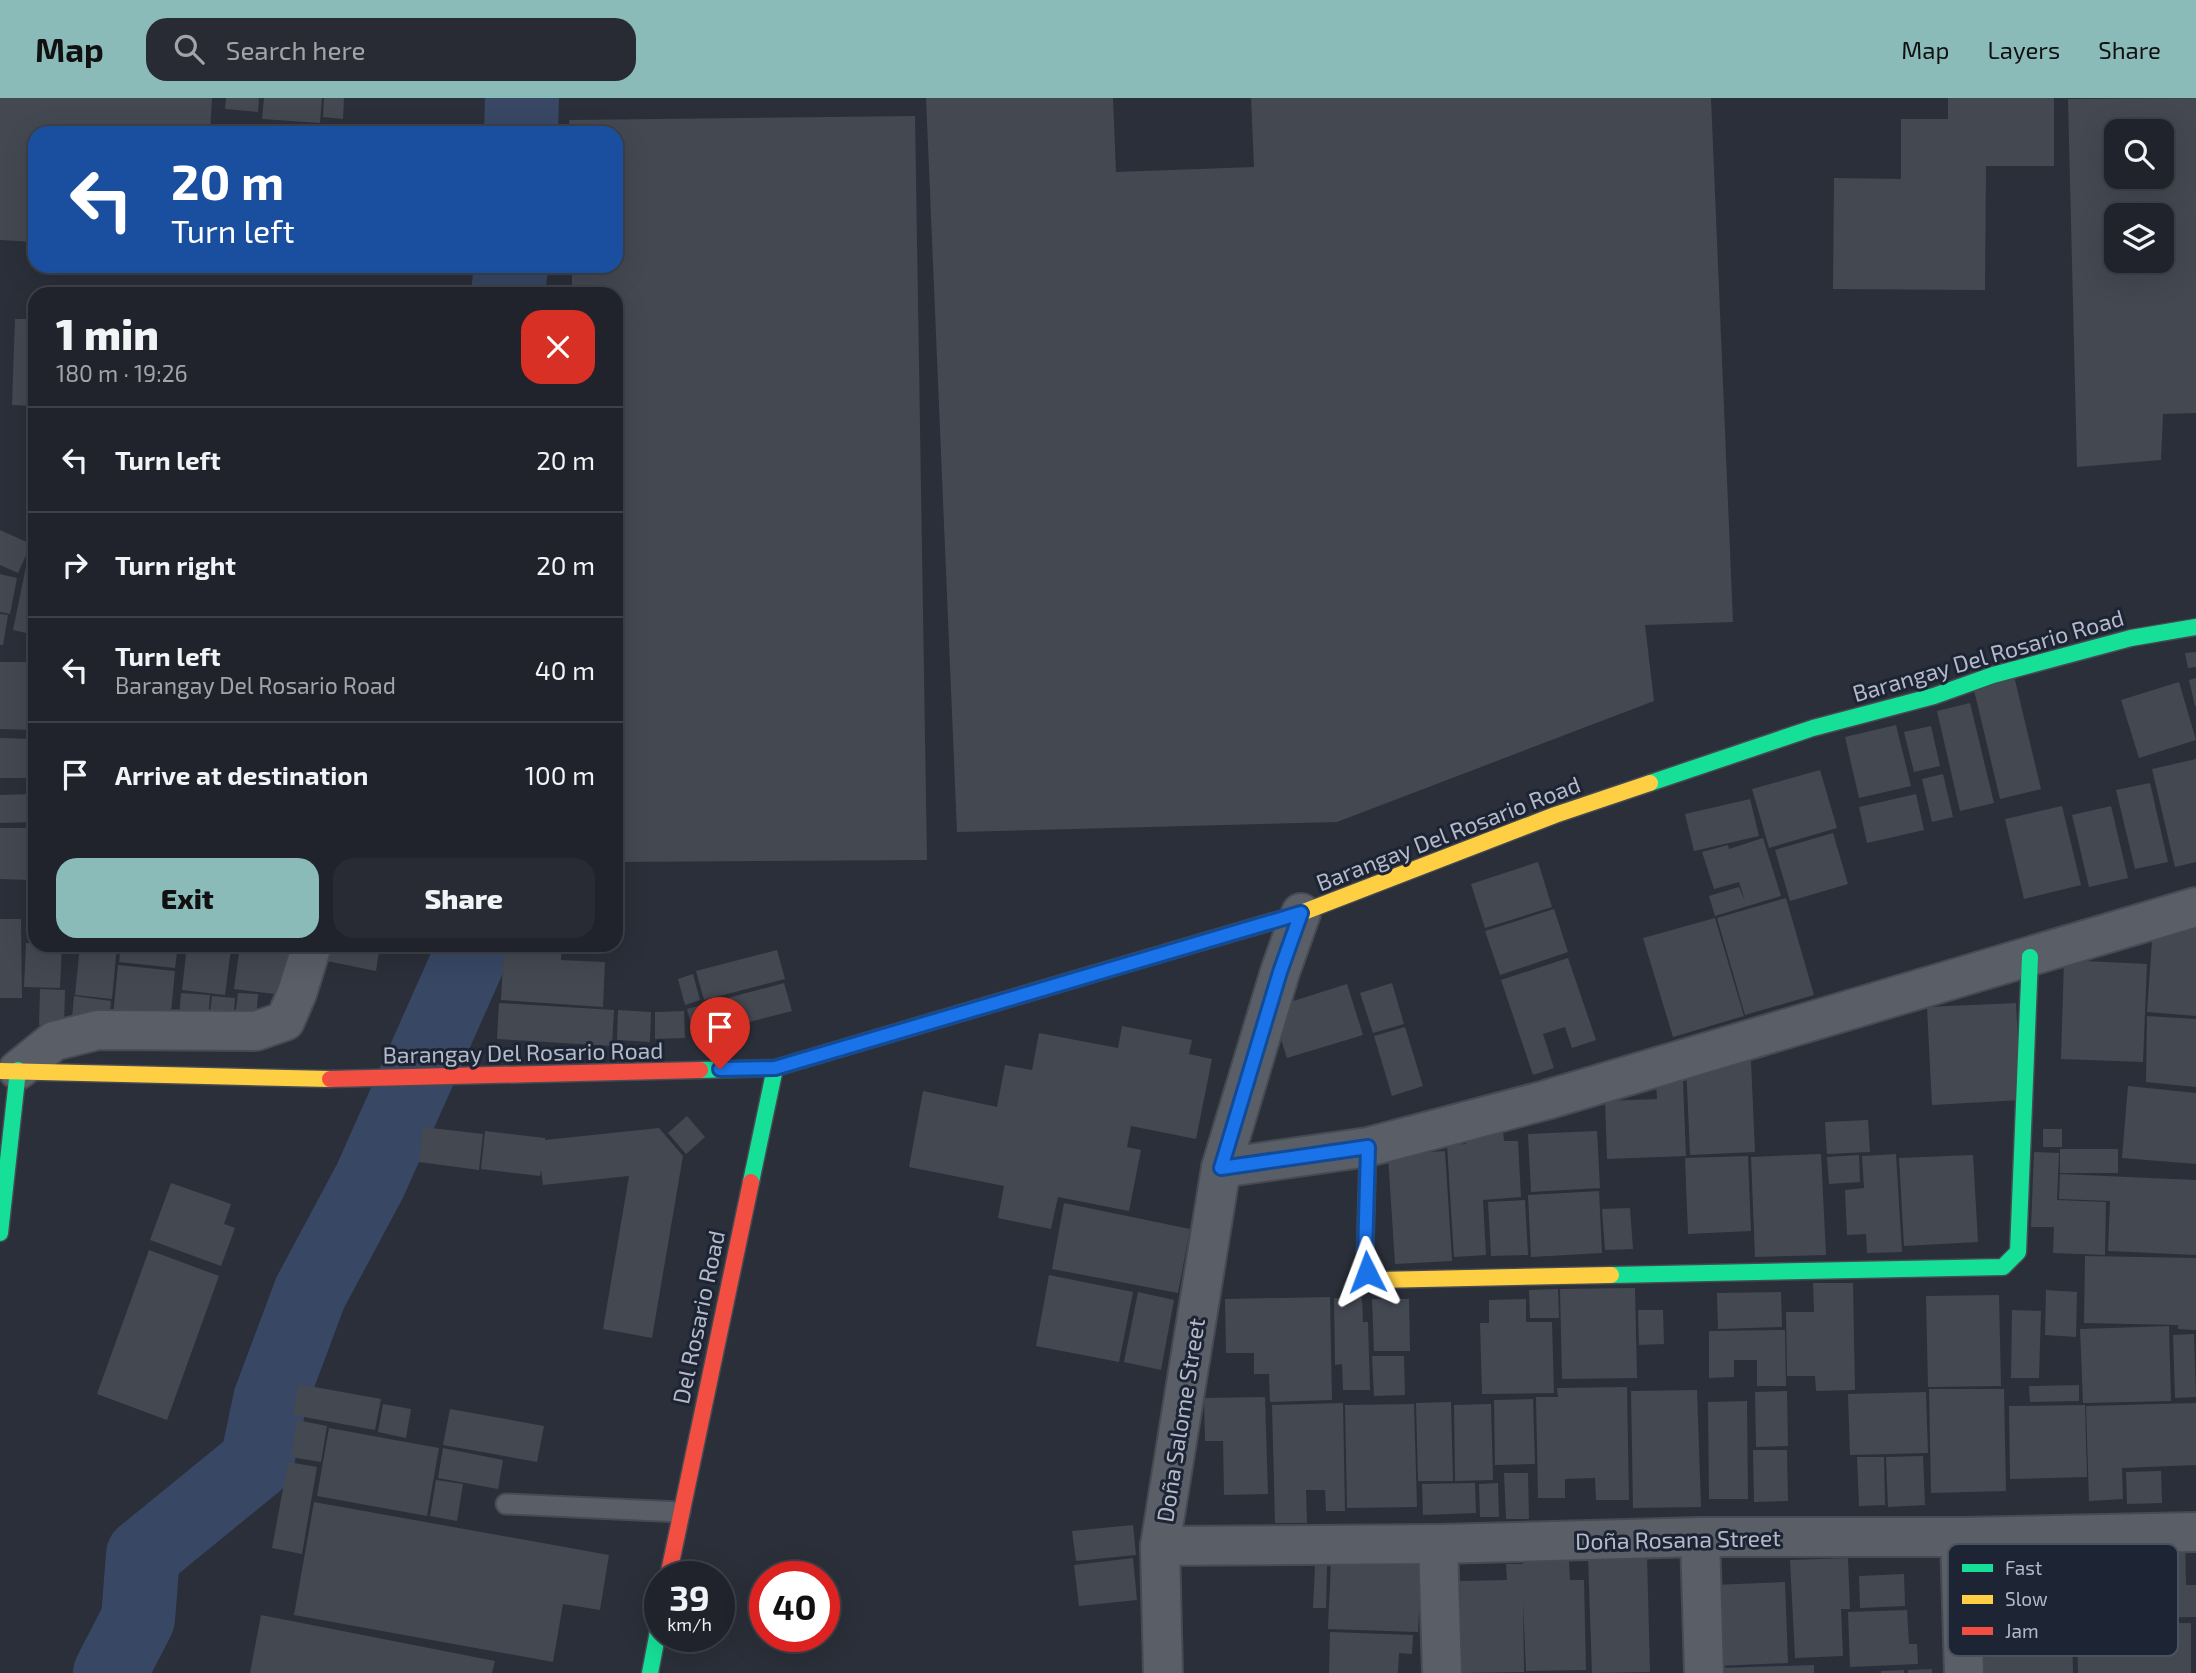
<!DOCTYPE html>
<meta charset="utf-8">
<style>
:root{--surface:#20232b;--page:#282b33;--text:#f1f3f6;--muted:#a2a4a9;--line:#3d4047;--accent:#8bbbb9}
body{margin:0;font-family:"Exo 2",sans-serif;background:var(--page);color:var(--text);height:100vh;display:flex;flex-direction:column;font-size:26px;white-space:nowrap}
*{box-sizing:border-box;margin:0}
p{font-size:23px;color:var(--muted)}
.icon{flex:none;width:38px;height:38px;fill:none;stroke:currentColor;stroke-width:2;stroke-linecap:round;stroke-linejoin:round}
.map{position:relative;flex:1;overflow:hidden}
.drawer{position:absolute;left:28px;top:189px;width:595px;height:665px;display:flex;flex-direction:column;background:var(--surface);border-radius:21px;box-shadow:0 7px 28px #0002,0 0 0 2px var(--line)}
.drawer>*{flex:none}
.banner{position:absolute;left:28px;top:28px;width:595px;height:147px;border-radius:21px;box-shadow:0 7px 28px #0002,0 0 0 2px var(--line);background:#1a4fa0;color:#fff;overflow:hidden}
.buttons{position:absolute;left:2104px;top:21px;display:grid;gap:14px}
.buttons a{display:grid;place-items:center;width:70px;height:70px;border-radius:14px;background:var(--surface);box-shadow:0 7px 28px #0002,0 0 0 2px var(--line);font-size:35px}
.speed{position:absolute;left:644px;top:1463px;display:flex;gap:14px;font-size:35px;font-weight:700;text-align:center}
.speed>*{display:grid;place-content:center;width:91px;height:91px;border-radius:50%;background:var(--surface);box-shadow:0 7px 28px #0002,0 0 0 2px var(--line);line-height:1}
.speed small{font-size:18px;font-weight:400}
.speed .limit{border:10px solid #d22;background:#fff;color:#111}
.pin{position:absolute;display:grid;place-items:center;width:60px;height:60px;color:#fff;margin:-72px -30px;border-radius:50% 50% 50% 0;rotate:-45deg;box-shadow:0 0 7px #0007}
.pin .icon{rotate:45deg}
.me{position:absolute;width:77px;margin:-38px;rotate:357deg;stroke-linejoin:round;filter:drop-shadow(0 0 5px #0008)}
.turn{display:flex;align-items:center;gap:24px;height:147px;padding:0 28px;font-size:32px}
.turn .icon{width:91px;height:91px;stroke-width:2.5}
.turn b{display:block;font-size:49px;line-height:60px}
.round{display:grid;place-items:center;flex:none;width:74px;height:74px;border-radius:21px;background:var(--page)}
.head{display:flex;align-items:center;justify-content:space-between;height:119px;padding:0 28px}
h1{font-size:42px;font-weight:800;line-height:52px}
.primary-button{display:flex;gap:14px;margin-top:auto;padding:14px 28px}
.primary-button a{flex:1;height:80px;border-radius:21px;background:var(--accent);color:#111;font-size:28px;font-weight:800;line-height:80px;text-align:center}
.primary-button a+a{background:var(--page);color:var(--text)}
ul{padding:0;list-style:none}
li{display:flex;align-items:center;gap:21px;height:105px;padding:0 28px;border-top:2px solid var(--line)}
li div{flex:1}
li b{display:block;font-size:26px}
li em{font-style:normal}
header{display:flex;align-items:center;gap:42px;box-sizing:border-box;height:98px;padding:0 35px;background:var(--accent);color:#111}
header strong{font-size:33px}
nav{display:flex;gap:38px;margin-inline-start:auto;font-size:24px}
.search{width:490px;height:63px;background:var(--page);display:flex;align-items:center;gap:18px;box-sizing:border-box;padding:0 24px;border-radius:21px;color:var(--muted);font-size:26px}
.map>svg:first-child{display:block}
.lines{fill:none;stroke-linecap:round;stroke-linejoin:round}
.river{stroke:#384764;stroke-width:74}
.building{fill:#444851;fill-rule:evenodd}
.lane-casing{stroke:#464a52;stroke-width:23}
.street-casing{stroke:#464a52;stroke-width:42}
.fast-casing{stroke:#464a52;stroke-width:19}
.slow-casing{stroke:#464a52;stroke-width:19}
.jam-casing{stroke:#464a52;stroke-width:19}
.lane{stroke:#5a5e67;stroke-width:19}
.street{stroke:#5a5e67;stroke-width:38}
.fast{stroke:#16e098;stroke-width:16}
.slow{stroke:#ffcf43;stroke-width:16}
.jam{stroke:#f24e42;stroke-width:16}
.route-casing{stroke:#114b97;stroke-width:18}
.route{stroke:#1a73e8;stroke-width:12}
.labels{text-anchor:middle;dominant-baseline:central;stroke-width:6;stroke-linejoin:round;paint-order:stroke}
.street-label{font-size:23px;fill:#b4bac9;stroke:#1d2434}
.key{fill:#1d2434;stroke:#4a5161;stroke-width:2}
.key-label{font-size:19px;fill:#b4bac9}
</style>
<header>
<strong>Map</strong>
<div class="search"><svg class="icon" aria-label="search" viewBox="0 0 24 24"><circle cx="10" cy="10" r="6"/><path d="M15 15l6 6"/></svg>Search here</div>
<nav><a>Map</a><a>Layers</a><a>Share</a></nav>
</header>
<div class="map">
<svg width="2196" height="1575" viewBox="0 0 2196 1575">
<rect width="100%" height="100%" fill="#2a2f39"/>
<g class="lines">
<g class="river">
<path d="M521,35L522,0"/>
<path d="M508,196L511,168"/>
<path d="M110,1575L138,1521L143,1457L257,1364L270,1302L310,1195L370,1083L475,847"/>
</g>
</g>
<g class="building">
<path d="M0,0H212L210,35H35V144L0,142Z"/>
<path d="M226,0H259L258,14L225,11Z"/>
<path d="M264,0H322L320,25L262,21Z"/>
<path d="M324,0H344L343,21L323,19Z"/>
<path d="M926,0H1113L1116,74L1254,69L1251,0H1711L1733,524L1645,527L1654,603L1337,724L957,734Z"/>
<path d="M1948,0H2054V68H1986L1985,192L1833,191L1834,80L1901,81V21H1948Z"/>
<path d="M2196,0V315L2163,316L2161,362L2077,369L2068,1ZM2116,33H2161V79H2116ZM2116,117H2161V163H2116Z"/>
<path d="M915,18L927,762L616,764V196H572V168H616V35H570L569,22Z"/>
<path d="M389,168H419V175L389,172Z"/>
<path d="M15,221H35V308L12,307Z"/>
<path d="M0,432L31,446L18,475L0,467Z"/>
<path d="M28,459L35,461V537L13,532Z"/>
<path d="M0,476L17,480L10,516L0,514Z"/>
<path d="M0,516L8,517L3,547H0Z"/>
<path d="M2196,554V569L2188,570L2185,555Z"/>
<path d="M0,564H35V632L0,631Z"/>
<path d="M2014,578L2041,691L2000,701L1973,588Z"/>
<path d="M2196,580V608H2195L2189,582Z"/>
<path d="M2179,584L2196,642L2139,660L2121,602Z"/>
<path d="M1970,605L1994,705L1960,713L1937,613Z"/>
<path d="M1896,627L1911,688L1859,700L1845,639Z"/>
<path d="M1931,628L1940,668L1914,674L1904,634Z"/>
<path d="M0,640L35,641V680H0Z"/>
<path d="M2196,661V764L2175,769L2152,671Z"/>
<path d="M1820,672L1837,730L1769,750L1752,691Z"/>
<path d="M1943,676L1953,719L1932,724L1922,681Z"/>
<path d="M2150,685L2168,764L2135,771L2116,692Z"/>
<path d="M32,696L33,724L0,725V697Z"/>
<path d="M1916,696L1924,732L1867,745L1859,709Z"/>
<path d="M1750,701L1759,738L1694,753L1685,716Z"/>
<path d="M2062,708L2081,787L2024,801L2005,721Z"/>
<path d="M2111,708L2128,780L2089,789L2072,717Z"/>
<path d="M0,730H30V782L0,781Z"/>
<path d="M1833,735L1848,786L1790,803L1775,752Z"/>
<path d="M1763,740L1781,798L1715,818L1709,798L1739,789L1745,803L1739,784L1714,791L1702,754L1728,747L1729,751Z"/>
<path d="M1538,764L1552,809L1485,830L1471,786Z"/>
<path d="M1786,800L1814,897L1745,917L1717,820Z"/>
<path d="M1554,811L1568,854L1500,877L1485,833Z"/>
<path d="M2196,816V918L2147,914L2153,828Z"/>
<path d="M1715,820L1744,918L1673,939L1643,840Z"/>
<path d="M0,821H21L22,900H0Z"/>
<path d="M26,845L62,847L60,890L24,889Z"/>
<path d="M80,847H117L112,901L75,897Z"/>
<path d="M121,847H178L175,870L119,864Z"/>
<path d="M187,847L231,850L225,897L182,892Z"/>
<path d="M240,847H290L284,897L234,891Z"/>
<path d="M325,847H380L376,873L322,862Z"/>
<path d="M504,847H562L561,862L605,864L603,909L501,902Z"/>
<path d="M777,852L785,881L704,902L696,873Z"/>
<path d="M1568,860L1596,942L1572,950L1565,929L1543,936L1554,970L1533,977L1501,882Z"/>
<path d="M2064,862L2147,866L2143,964L2061,961Z"/>
<path d="M118,867L175,873L170,924L113,918Z"/>
<path d="M693,876L700,902L685,907L678,881Z"/>
<path d="M784,885L792,913L694,938L687,911Z"/>
<path d="M1392,885L1404,926L1373,935L1360,895Z"/>
<path d="M1347,886L1363,937L1287,960L1271,910Z"/>
<path d="M40,891L65,892L64,928L39,927Z"/>
<path d="M181,895L210,897L208,922L179,920Z"/>
<path d="M238,895L258,896L256,921L235,919Z"/>
<path d="M74,898L111,903L109,924L72,920Z"/>
<path d="M212,898L235,900L233,926L209,923Z"/>
<path d="M499,905L614,912L612,948L497,941Z"/>
<path d="M2016,905L2021,1002L1932,1007L1927,909Z"/>
<path d="M618,912L651,914L650,944L617,942Z"/>
<path d="M684,913L685,940L655,941V914Z"/>
<path d="M2147,918L2196,921V989L2146,984Z"/>
<path d="M1122,928L1192,942L1189,956L1212,961L1196,1041L1131,1028L1127,1049L1141,1052L1129,1113L1058,1099L1051,1131L998,1120L1004,1088L909,1069L923,993L997,1009L1005,967L1032,972L1039,935L1118,950Z"/>
<path d="M1405,929L1423,988L1392,998L1374,938Z"/>
<path d="M1751,963L1755,1054L1690,1057L1686,965Z"/>
<path d="M1683,983L1686,1058L1607,1061L1605,1003L1657,1001L1656,984Z"/>
<path d="M2128,988L2196,995V1066L2122,1060Z"/>
<path d="M687,1018L705,1039L686,1056L668,1035Z"/>
<path d="M1868,1022L1870,1054L1827,1056L1825,1024Z"/>
<path d="M423,1029L483,1036L479,1072L419,1064Z"/>
<path d="M659,1030L683,1058L652,1240L603,1231L629,1078L543,1087L541,1072L540,1078L481,1071L485,1033L545,1040V1042Z"/>
<rect x="2043" y="1031" width="19" height="18"/>
<path d="M1503,1033L1504,1043H1518L1521,1099L1483,1102L1486,1157L1454,1159L1447,1047L1466,1046V1035Z"/>
<path d="M1597,1033L1600,1090L1531,1094L1528,1036Z"/>
<rect x="2060" y="1051" width="58" height="24"/>
<path d="M1445,1053L1452,1163L1395,1166L1388,1057Z"/>
<path d="M2034,1054L2059,1055L2057,1102L2106,1104L2105,1157L2053,1155L2054,1129H2031Z"/>
<path d="M1821,1056L1826,1157L1755,1159L1751,1059Z"/>
<path d="M1896,1056L1902,1154L1867,1155L1866,1136L1847,1137L1845,1092L1864,1090L1862,1058Z"/>
<path d="M1859,1057L1860,1084L1829,1086L1827,1059Z"/>
<path d="M1973,1057L1978,1144L1904,1148L1899,1060Z"/>
<path d="M1748,1058L1751,1133L1688,1136L1685,1060Z"/>
<path d="M2060,1076L2196,1082V1157L2108,1153L2110,1103L2059,1101Z"/>
<path d="M171,1085L231,1106L224,1126L235,1130L221,1168L150,1142Z"/>
<path d="M1599,1093L1602,1155L1531,1159L1528,1097Z"/>
<path d="M1525,1102L1528,1157L1491,1158L1488,1104Z"/>
<path d="M1064,1105L1190,1131L1178,1195L1052,1171Z"/>
<path d="M1630,1110L1633,1151L1605,1152L1602,1111Z"/>
<path d="M149,1152L219,1178L167,1322L97,1296Z"/>
<path d="M2085,1158L2196,1160V1232L2178,1231V1227L2084,1225Z"/>
<path d="M1049,1177L1133,1194L1119,1264L1036,1248Z"/>
<path d="M1813,1185H1853L1855,1292L1816,1293L1815,1278H1787L1786,1214H1814Z"/>
<path d="M1635,1190L1637,1280L1562,1281L1560,1191Z"/>
<path d="M1558,1191L1559,1220H1530L1529,1192Z"/>
<path d="M2046,1192L2077,1194L2076,1239L2045,1237Z"/>
<path d="M1138,1194L1174,1202L1161,1272L1124,1264Z"/>
<path d="M1781,1194L1782,1229L1718,1231L1717,1195Z"/>
<path d="M1999,1197L2001,1288L1928,1289L1926,1198Z"/>
<path d="M1330,1199L1332,1302L1270,1304L1269,1276H1254V1255H1226L1225,1201Z"/>
<path d="M1334,1200H1362L1363,1224H1368L1370,1292H1343L1342,1266L1335,1267Z"/>
<path d="M1372,1201H1409L1410,1253H1374Z"/>
<path d="M1526,1201V1224H1552L1554,1295L1482,1296L1480,1225H1489V1202Z"/>
<path d="M1638,1212H1663L1664,1246L1639,1247Z"/>
<path d="M2012,1212L2041,1213L2039,1280H2011Z"/>
<path d="M2169,1228L2171,1303L2083,1305L2080,1231Z"/>
<path d="M1785,1232L1786,1288H1757V1262H1734V1279L1709,1280V1233Z"/>
<path d="M2194,1236L2196,1299L2175,1300L2173,1237Z"/>
<path d="M1372,1258H1404L1405,1297L1374,1298Z"/>
<path d="M298,1286L381,1301L375,1332L293,1317Z"/>
<path d="M2079,1287V1303L2030,1304L2029,1288Z"/>
<path d="M1627,1289L1629,1402H1596L1595,1380L1565,1381V1400H1538L1536,1299H1558L1557,1290Z"/>
<path d="M1929,1291H2004L2006,1393L1931,1395Z"/>
<path d="M1697,1292L1701,1409L1633,1410L1631,1293Z"/>
<path d="M1787,1293L1788,1348L1756,1349L1755,1294Z"/>
<path d="M1926,1294L1928,1355L1850,1357L1848,1296Z"/>
<path d="M1265,1299L1268,1396L1224,1397L1223,1343H1205L1204,1300Z"/>
<path d="M1533,1301L1535,1366L1495,1367L1494,1302Z"/>
<path d="M1747,1303L1748,1401H1709L1708,1304Z"/>
<path d="M1451,1304L1453,1383H1418L1416,1305Z"/>
<path d="M1343,1305L1345,1413H1326L1325,1392H1306L1307,1425H1275L1272,1307Z"/>
<path d="M2196,1305V1367L2122,1370L2123,1401L2089,1403L2086,1308Z"/>
<path d="M383,1306L411,1311L406,1340L378,1334Z"/>
<path d="M1414,1306L1417,1409L1347,1410L1345,1307Z"/>
<path d="M1491,1306L1493,1382L1455,1383L1454,1307Z"/>
<path d="M2085,1307L2087,1379L2010,1381L2009,1308Z"/>
<path d="M450,1311L544,1328L537,1364L443,1347Z"/>
<path d="M297,1322L327,1328L321,1364L291,1359Z"/>
<path d="M329,1330L439,1350L427,1418L317,1398Z"/>
<path d="M443,1350L503,1362L498,1391L438,1380Z"/>
<path d="M1753,1352H1787L1788,1403L1754,1404Z"/>
<path d="M1923,1358L1925,1407L1888,1409L1886,1359Z"/>
<path d="M1857,1359H1884L1885,1407L1859,1408Z"/>
<path d="M288,1364L317,1369L302,1456L272,1450Z"/>
<path d="M2161,1373L2162,1405L2127,1406L2126,1374Z"/>
<path d="M1504,1375H1528L1529,1421H1506Z"/>
<path d="M436,1382L463,1386L457,1423L430,1418Z"/>
<path d="M1475,1385L1476,1415L1423,1417L1422,1386Z"/>
<path d="M1498,1385L1499,1419H1480L1479,1386Z"/>
<path d="M314,1404L609,1457L600,1512L563,1506L553,1564L294,1517Z"/>
<path d="M1133,1427L1136,1457L1076,1463L1072,1433Z"/>
<path d="M2185,1445L2186,1487H2196V1519L2131,1520L2130,1446Z"/>
<path d="M1647,1457L1650,1574L1592,1575L1588,1458Z"/>
<path d="M1133,1460L1137,1502L1079,1508L1074,1467Z"/>
<path d="M1848,1460L1850,1511H1841L1843,1558L1795,1560L1790,1462Z"/>
<path d="M1331,1463L1421,1466L1418,1534L1328,1531Z"/>
<path d="M1523,1463H1569L1570,1482H1584L1586,1572L1526,1573L1523,1504L1524,1574L1462,1575L1460,1483L1507,1482L1506,1466H1523Z"/>
<path d="M1315,1468H1327L1326,1510H1313Z"/>
<path d="M1904,1476L1905,1508L1860,1510L1859,1478Z"/>
<path d="M1785,1484L1788,1565L1717,1568L1713,1487Z"/>
<path d="M1907,1512L1909,1546H1917L1918,1566L1850,1569L1848,1514Z"/>
<path d="M261,1517L495,1563L492,1575H250Z"/>
<path d="M2191,1525V1575H2078L2077,1526Z"/>
<path d="M2072,1530L2073,1575H1978L1977,1531Z"/>
<path d="M1330,1534L1413,1537L1412,1556L1399,1555L1398,1575H1329Z"/>
<path d="M1814,1567V1575H1720V1570Z"/>
<path d="M1932,1571V1575H1908V1572Z"/>
<path d="M1904,1572V1575H1881V1573Z"/>
</g>
<g class="lines">
<defs>
<path id="lane" d="M506,1406L680,1414"/>
<g id="street">
<path d="M18,972L54,943L98,932L256,933L285,923L297,895L312,847"/>
<path d="M1221,1070L1368,1049L1546,1002L2196,809"/>
<path d="M1700,1439L1704,1575"/>
<path d="M1960,1439L1964,1575"/>
<path d="M1438,1446L1442,1575"/>
<path d="M1160,1448L1438,1446L1700,1439H1960L2196,1434"/>
<path d="M1163,1575L1160,1448L1221,1070L1280,874L1301,815"/>
</g>
<g id="fast">
<path d="M1650,685L1813,630L1934,598L1993,577L2131,540L2196,529"/>
<path d="M700,972L775,970L1137,863"/>
<path d="M751,1084L775,970"/>
<path d="M0,1135L18,972"/>
<path d="M1611,1177L2003,1169L2018,1154L2030,859"/>
<path d="M650,1575L660,1523"/>
</g>
<g id="slow">
<path d="M1137,863L1301,815L1555,717L1650,685"/>
<path d="M0,973L330,981"/>
<path d="M1368,1049L1365,1158L1368,1174L1377,1182L1611,1177"/>
</g>
<g id="jam">
<path d="M330,981L700,972"/>
<path d="M668,1479L751,1084"/>
</g>
</defs>
<use href="#lane" class="lane-casing"/>
<use href="#street" class="street-casing"/>
<use href="#fast" class="fast-casing"/>
<use href="#slow" class="slow-casing"/>
<use href="#jam" class="jam-casing"/>
<use href="#lane" class="lane"/>
<use href="#street" class="street"/>
<use href="#fast" class="fast"/>
<use href="#slow" class="slow"/>
<use href="#jam" class="jam"/>
</g>
<g class="lines">
<defs>
<path id="route" d="M720,971L775,970L1301,815L1280,874L1221,1070L1368,1049L1365,1158L1367,1174"/>
</defs>
<use href="#route" class="route-casing"/>
<use href="#route" class="route"/>
</g>
<g class="labels">
<g class="street-label">
<text transform="translate(1988 557) rotate(-16)">Barangay Del Rosario Road</text>
<text transform="translate(1448 735) rotate(-21)">Barangay Del Rosario Road</text>
<text transform="translate(523 954) rotate(-1)">Barangay Del Rosario Road</text>
<text transform="translate(698 1219) rotate(-78)">Del Rosario Road</text>
<text transform="translate(1180 1322) rotate(-81)">Doña Salome Street</text>
<text transform="translate(1678 1441) rotate(-1)">Doña Rosana Street</text>
</g>
</g>
<rect x="1948" y="1446" width="230" height="112" rx="10" class="key"/>
<rect x="1962" y="1466" width="31" height="8" fill="#16e098"/>
<rect x="1962" y="1497" width="31" height="9" fill="#ffcf43"/>
<rect x="1962" y="1529" width="31" height="8" fill="#f24e42"/>
<g class="key-label">
<text x="2005" y="1477">Fast</text>
<text x="2005" y="1508">Slow</text>
<text x="2005" y="1540">Jam</text>
</g>
</svg>
<div class="buttons">
<a><svg class="icon" aria-label="search" viewBox="0 0 24 24"><circle cx="10" cy="10" r="6"/><path d="M15 15l6 6"/></svg></a>
<a><svg class="icon" aria-label="layers" viewBox="0 0 24 24"><path d="M12 4l9 5-9 5-9-5zM3 14l9 5 9-5"/></svg></a>
</div>
<div class="speed"><div>39<small>km/h</small></div><div class="limit">40</div></div>
<div class="pin" style="left:720px;top:971px;background:#d93025"><svg class="icon" aria-label="arrive" viewBox="0 0 24 24"><path d="M6 21V4h12l-3 4 3 4H6"/></svg></div>
<svg class="me" style="left:1367px;top:1174px" viewBox="-20 -20 40 40"><path d="M0-17L14 15 0 8-14 15z" fill="#1a73e8" stroke="#fff" stroke-width="4"/></svg>
<div class="banner">
<div class="turn"><svg class="icon" aria-label="left" viewBox="0 0 24 24"><path d="M17 20v-9H6M10 6l-5 5 5 5"/></svg><div><b>20 m</b>Turn left</div></div>
</div>
<section class="drawer">
<div class="head"><div><h1>1 min</h1><p>180 m · 19:26</p></div><a class="round" style="background:#d93025;color:#fff"><svg class="icon" aria-label="close" viewBox="0 0 24 24"><path d="M6 6l12 12M18 6L6 18"/></svg></a></div>
<ul>
<li><svg class="icon" aria-label="left" viewBox="0 0 24 24"><path d="M17 20v-9H6M10 6l-5 5 5 5"/></svg><div><b>Turn left</b></div><em>20 m</em></li>
<li><svg class="icon" aria-label="right" viewBox="0 0 24 24"><path d="M7 20v-9h11M14 6l5 5-5 5"/></svg><div><b>Turn right</b></div><em>20 m</em></li>
<li><svg class="icon" aria-label="left" viewBox="0 0 24 24"><path d="M17 20v-9H6M10 6l-5 5 5 5"/></svg><div><b>Turn left</b><p>Barangay Del Rosario Road</p></div><em>40 m</em></li>
<li><svg class="icon" aria-label="arrive" viewBox="0 0 24 24"><path d="M6 21V4h12l-3 4 3 4H6"/></svg><div><b>Arrive at destination</b></div><em>100 m</em></li>
</ul>
<div class="primary-button"><a>Exit</a><a>Share</a></div>
</section>
</div>
